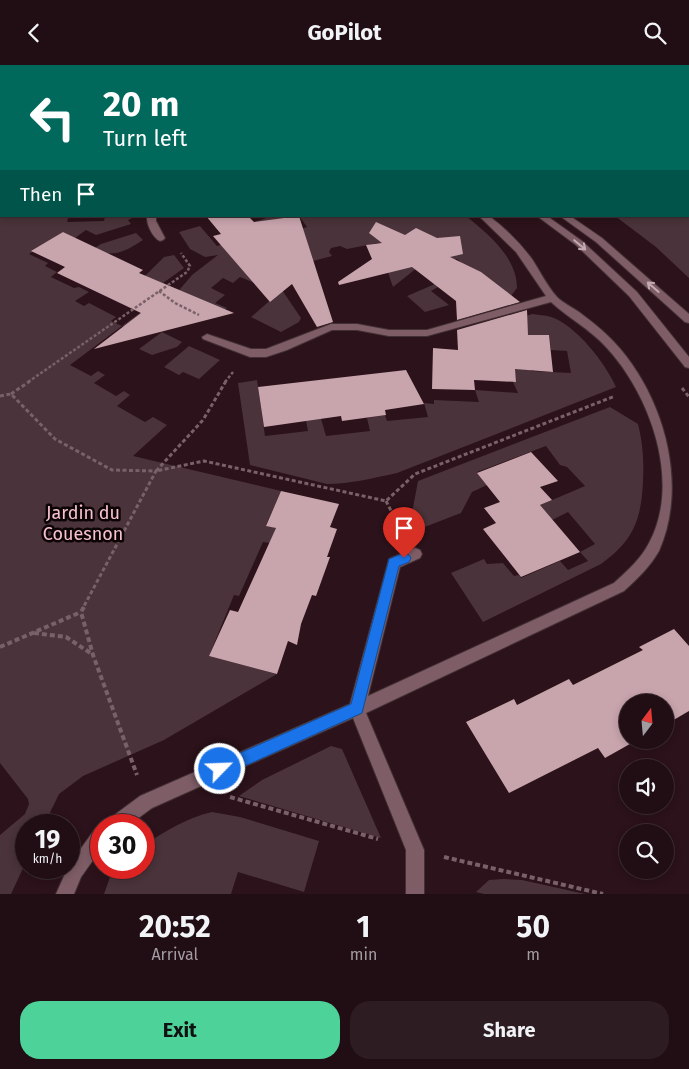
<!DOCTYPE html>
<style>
:root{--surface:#210e14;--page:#2d1c22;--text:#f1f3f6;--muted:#a29ca0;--line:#3e2e34;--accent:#4dd39a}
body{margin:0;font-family:"Fira Sans",sans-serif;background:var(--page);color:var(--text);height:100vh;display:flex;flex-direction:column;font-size:19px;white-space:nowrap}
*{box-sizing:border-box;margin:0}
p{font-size:16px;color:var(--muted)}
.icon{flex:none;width:28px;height:28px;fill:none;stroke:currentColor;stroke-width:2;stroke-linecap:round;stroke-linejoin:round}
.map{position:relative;height:829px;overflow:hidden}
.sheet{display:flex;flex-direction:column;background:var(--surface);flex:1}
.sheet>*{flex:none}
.banner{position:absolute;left:0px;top:0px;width:690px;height:152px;box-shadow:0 2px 8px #0003,0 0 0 1px var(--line);background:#00695c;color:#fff;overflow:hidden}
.needle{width:32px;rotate:16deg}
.controls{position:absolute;left:619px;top:629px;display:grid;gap:10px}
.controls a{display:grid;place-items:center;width:55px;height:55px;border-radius:50%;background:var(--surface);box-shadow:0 2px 8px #0003,0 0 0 1px var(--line);font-size:25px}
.speed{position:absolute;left:15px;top:749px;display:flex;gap:10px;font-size:25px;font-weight:700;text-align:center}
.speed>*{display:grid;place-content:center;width:65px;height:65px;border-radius:50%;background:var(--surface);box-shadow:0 2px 8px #0003,0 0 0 1px var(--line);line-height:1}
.speed small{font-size:12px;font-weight:400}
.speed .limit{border:8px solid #d22;background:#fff;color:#111}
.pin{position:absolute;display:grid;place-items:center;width:42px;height:42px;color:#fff;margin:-51px -21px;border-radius:50% 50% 50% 0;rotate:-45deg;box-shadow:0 0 5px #0007}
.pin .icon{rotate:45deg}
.me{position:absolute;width:55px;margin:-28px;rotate:66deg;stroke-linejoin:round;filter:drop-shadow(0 0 4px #0008)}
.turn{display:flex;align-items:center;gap:18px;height:105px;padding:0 20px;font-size:22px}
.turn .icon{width:65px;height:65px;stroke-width:2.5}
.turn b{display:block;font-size:35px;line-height:42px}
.then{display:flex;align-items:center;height:48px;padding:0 20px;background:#0003;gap:10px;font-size:19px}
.eta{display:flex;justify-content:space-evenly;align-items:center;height:85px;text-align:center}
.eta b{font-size:30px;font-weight:700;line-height:35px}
.button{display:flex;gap:10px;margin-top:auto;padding:10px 20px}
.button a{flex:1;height:58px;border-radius:20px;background:var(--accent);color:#111;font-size:20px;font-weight:700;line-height:58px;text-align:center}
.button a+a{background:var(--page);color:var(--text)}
header{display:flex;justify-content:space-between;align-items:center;height:65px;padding:0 20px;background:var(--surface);font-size:22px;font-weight:700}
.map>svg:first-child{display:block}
.green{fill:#4a333a}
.building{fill:#c8a4ad}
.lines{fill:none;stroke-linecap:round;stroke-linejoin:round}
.lane-casing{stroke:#423034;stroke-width:14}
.street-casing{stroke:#423034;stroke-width:2}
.secondary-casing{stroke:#423034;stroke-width:2}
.path-far2{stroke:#796168;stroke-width:2.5;stroke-dasharray:3 2;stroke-linecap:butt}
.path-far1{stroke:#796168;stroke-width:3;stroke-dasharray:4 2.5;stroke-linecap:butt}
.path{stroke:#796168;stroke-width:4;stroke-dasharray:5 3;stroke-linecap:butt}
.lane{stroke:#7e5d66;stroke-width:12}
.street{fill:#7e5d66;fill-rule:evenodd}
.secondary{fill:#7e5d66;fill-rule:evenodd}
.oneway{stroke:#c4abb1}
.route{fill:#1a73e8;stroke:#114b97}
.labels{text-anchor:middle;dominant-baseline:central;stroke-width:5;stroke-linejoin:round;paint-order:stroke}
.park-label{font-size:18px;fill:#f7c2d0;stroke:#0d0406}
</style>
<header><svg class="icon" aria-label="back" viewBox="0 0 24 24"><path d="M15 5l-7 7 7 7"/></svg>GoPilot<svg class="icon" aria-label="search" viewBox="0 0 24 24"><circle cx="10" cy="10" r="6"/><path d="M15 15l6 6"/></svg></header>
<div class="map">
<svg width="689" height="829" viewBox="0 0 689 829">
<rect width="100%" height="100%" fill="#2c121a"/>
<g class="green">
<path d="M616,0H689V213L656,182L615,151H689V1Z"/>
<path d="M0,106L1,151H69L67,157L104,156L105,151H137L128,155L131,159L96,170L86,165L75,173L63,167L29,189L48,198L45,201L57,207L51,212L74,223L79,222L89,227L75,236L84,241L89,238L116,252L111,256L122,261L156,236L134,266L122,261L70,300L91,311L98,306L105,310L94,318L116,331L124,326L130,330L117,341L145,357L153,352L167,360L133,391L281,426L266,460L276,463L270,478L263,477L239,531L234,530L209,591L277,609L164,675L83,711L59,729L44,760H26V797L11,829H0V770L25,749L29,739L28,734L0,698Z"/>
<path d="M273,151H284L294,166L307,162L299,151H466C488,169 517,192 517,223L511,231L478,212L457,194L418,202L393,222L378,178L347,184L340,181L331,183L329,187L332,191L264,209L265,222L240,212L233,218L223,213L211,223L225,230L215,238L227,243L216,250L175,230L192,210L218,190L205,192L190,184L179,167L200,161L217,181L262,167L254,157Z"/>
<path d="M136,168L143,175C122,189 114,191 90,186L101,179Z"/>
<path d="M174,190L184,203L163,218L145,211L164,192Z"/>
<path d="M435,219L438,222L431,226L449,240L425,247L407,231Z"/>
<path d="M282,225L301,253L299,257L281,267L251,252Z"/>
<path d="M532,249C538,250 545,250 551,252C576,260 606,299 616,322L397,408C374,413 350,419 327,419L250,400L238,318L257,315L265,371L308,366L306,356L320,350L326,371L370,366L367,353L385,350L387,356L428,352L424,338L434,339V335L479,337L475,325L518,328L513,317H516L514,301L530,302L531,306L571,308L567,286L551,285L549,270H528L510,256Z"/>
<path d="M162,267L182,277L177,282L152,290L139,284Z"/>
<path d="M189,281L220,295L199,314L183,307L179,310L164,302Z"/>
<path d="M610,342L638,359C643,379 644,396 643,417C641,456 633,476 601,499L483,557L451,508L484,494L487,499L503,498L514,511L519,510L521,513L560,496L568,505L588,496L580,487L595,479L568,447L552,455L524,447L585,421L567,402L560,400L546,381L477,407L487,420L472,427L461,448L422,463L412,448L418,416Z"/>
<path d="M331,681L342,684L381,773L239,731L262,715Z"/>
<path d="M212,747L240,752L319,776L304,827L238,807L231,829H104L110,812L118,803L144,802V780C166,766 186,753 212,747Z"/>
<path d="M503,814L522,815L585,829H484L476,827L489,815Z"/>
</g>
<g class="building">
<path d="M206,151H248L254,157L299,151L333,257L317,262L292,219L270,237L213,171L221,169Z"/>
<path d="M376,157L405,170L416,163L437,173L460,171L463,189L450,192L481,207L520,237L457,255L456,236L412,202L339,220L338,217L372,194L366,180L382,178L369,168Z"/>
<path d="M63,167L143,205L139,208L234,248L94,284L141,248L57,208L65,202L31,186Z"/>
<path d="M527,245L528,270H549L553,307L515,304L516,317L474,315L475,325L432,324L433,283L458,285L457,265Z"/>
<path d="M406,305L424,339L385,345L386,350L342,356L341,351L264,362L258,322Z"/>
<path d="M531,387L558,416L540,422L552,435L540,440L580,487L521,512L483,464L496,458L484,443L500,437L477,408Z"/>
<path d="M281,426L339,439L330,462L337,464L327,492H330L316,531L312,530L301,559L297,580L288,576L277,609L209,591L230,545L238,547L276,463L266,461Z"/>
<path d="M674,564L689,581V646L665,660V638H628V675H637L605,693L598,683L509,728L466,657L514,634L517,640L569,614L573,620L643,585L639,582Z"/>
</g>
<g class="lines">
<defs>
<path id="lane" d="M654,1L655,0"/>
<g id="street">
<rect x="84" y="0" width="7" height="1"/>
<rect x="241" y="0" width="8" height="1"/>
<path d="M0,1H2L1,5H0Z"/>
<path d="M147,151H156V156L165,173L163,175L160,176C153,173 146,159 147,151Z"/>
<path d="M479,151H489C505,163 520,178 532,194C540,206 547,221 557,232C563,238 572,242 579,247C591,256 604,266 614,277C663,329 689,418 659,486C650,502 637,514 624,526L366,648L424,785V829H406V785L353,653L152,743L129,760H106L109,754L140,731L350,639L389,494L415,483L420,485L422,489L420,493L400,502L368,631L614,518C627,506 641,494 649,478C682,417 650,329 606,282C590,264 568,253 551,237L427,271H389L357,265H332L287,285L266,292H250L203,274L202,272L207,269L251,284H266L331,259H357L389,265H427L546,231L516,187Z"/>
<path d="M101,761V784L81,812L74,829H56L69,800L95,764Z"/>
</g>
<g id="secondary">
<rect x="292" y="0" width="8" height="1"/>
<rect x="313" y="0" width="8" height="1"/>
<path d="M537,151H547L582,176L637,227L689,292V303L685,302L629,231L576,180Z"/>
<path d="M560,151H570L602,173L689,249V258L685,257L596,177Z"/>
</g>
</defs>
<use href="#lane" class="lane-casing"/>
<use href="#street" class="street-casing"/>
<use href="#secondary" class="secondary-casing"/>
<g class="path-far2">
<path d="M0,148L1,146"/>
<path d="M159,226L175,238L199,250"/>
<path d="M28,317L187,207L190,201L181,188"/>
<path d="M225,317L233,307"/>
</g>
<g class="path-far1">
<path d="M226,316L203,355L156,406L204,396L386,436L415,409L615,331"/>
<path d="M682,323L689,332"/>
<path d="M11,329L30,316"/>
<path d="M0,331L11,329L55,374L112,405L156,406L83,543"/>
<path d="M386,436L402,467"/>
</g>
<g class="path">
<path d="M84,542L81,547L93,590L137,710"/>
<path d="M34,568L66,572L92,589"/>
<path d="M0,582L81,547"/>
<path d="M230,732L378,774"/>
<path d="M444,792L603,829"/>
</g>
<use href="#lane" class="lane"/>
<use href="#street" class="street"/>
<use href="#secondary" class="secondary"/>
</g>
<defs><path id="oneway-shaft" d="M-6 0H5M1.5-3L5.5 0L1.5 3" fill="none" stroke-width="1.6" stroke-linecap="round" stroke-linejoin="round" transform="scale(1.25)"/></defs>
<g class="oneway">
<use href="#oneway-shaft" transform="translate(580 180) rotate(40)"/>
<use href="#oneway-shaft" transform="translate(653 222) rotate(-139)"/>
</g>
<path class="route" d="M404,488L409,490L411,493L409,497L399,501L362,648L225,710L220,712L215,710L213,704L215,699L351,639L388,498L389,494Z"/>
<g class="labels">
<g class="park-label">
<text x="83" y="448">Jardin du<tspan x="83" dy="21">Couesnon</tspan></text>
</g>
</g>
</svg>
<div class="controls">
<a><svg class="needle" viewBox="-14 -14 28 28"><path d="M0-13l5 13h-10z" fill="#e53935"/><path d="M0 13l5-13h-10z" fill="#a29ca0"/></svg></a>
<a><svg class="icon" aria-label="sound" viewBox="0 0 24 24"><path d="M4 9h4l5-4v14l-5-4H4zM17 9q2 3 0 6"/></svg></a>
<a><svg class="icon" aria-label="search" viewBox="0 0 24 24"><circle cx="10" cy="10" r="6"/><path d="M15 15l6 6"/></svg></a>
</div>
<div class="speed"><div>19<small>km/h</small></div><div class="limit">30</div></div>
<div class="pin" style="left:404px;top:493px;background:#d93025"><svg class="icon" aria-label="arrive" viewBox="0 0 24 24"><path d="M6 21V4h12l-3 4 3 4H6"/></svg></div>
<svg class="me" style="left:220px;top:704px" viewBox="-20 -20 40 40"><circle r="17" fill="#1a73e8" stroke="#fff" stroke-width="3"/><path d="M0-11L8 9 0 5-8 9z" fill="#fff"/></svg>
<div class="banner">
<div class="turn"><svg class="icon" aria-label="left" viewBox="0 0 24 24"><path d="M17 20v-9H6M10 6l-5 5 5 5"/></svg><div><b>20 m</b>Turn left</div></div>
<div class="then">Then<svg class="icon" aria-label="arrive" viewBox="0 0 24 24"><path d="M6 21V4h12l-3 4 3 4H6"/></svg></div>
</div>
</div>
<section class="sheet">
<div class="eta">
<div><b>20:52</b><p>Arrival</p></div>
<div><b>1</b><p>min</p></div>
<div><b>50</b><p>m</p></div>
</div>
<div class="button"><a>Exit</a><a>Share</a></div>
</section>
